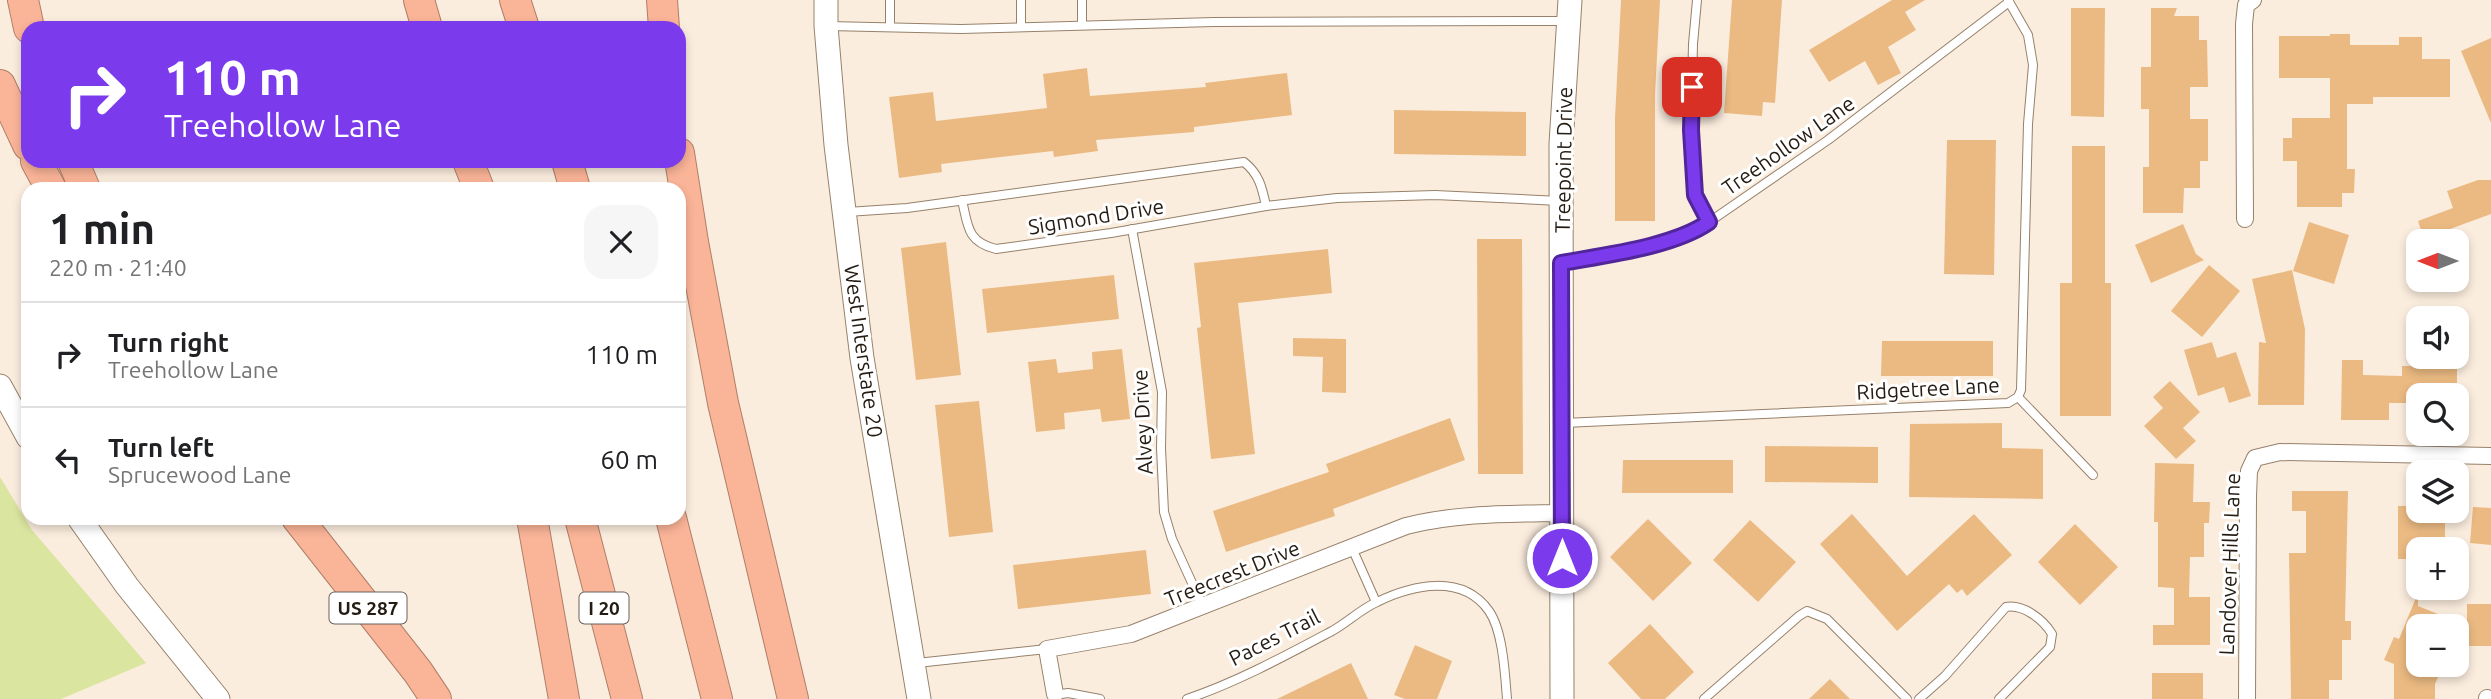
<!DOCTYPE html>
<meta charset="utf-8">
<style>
:root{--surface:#fff;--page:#f6f6f6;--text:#202124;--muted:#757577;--line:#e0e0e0}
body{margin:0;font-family:Ubuntu,sans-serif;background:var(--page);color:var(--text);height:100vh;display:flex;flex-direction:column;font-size:26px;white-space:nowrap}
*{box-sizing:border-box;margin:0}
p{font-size:23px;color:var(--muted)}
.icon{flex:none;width:38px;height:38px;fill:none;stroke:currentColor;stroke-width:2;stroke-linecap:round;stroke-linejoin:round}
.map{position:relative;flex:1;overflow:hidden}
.drawer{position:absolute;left:21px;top:182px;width:665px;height:343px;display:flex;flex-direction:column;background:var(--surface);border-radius:21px;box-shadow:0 4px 10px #0003}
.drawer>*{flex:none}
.banner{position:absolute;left:21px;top:21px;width:665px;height:147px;border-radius:21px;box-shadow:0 4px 10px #0003;background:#7c3aed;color:#fff;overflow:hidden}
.needle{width:46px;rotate:270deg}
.buttons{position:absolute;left:2406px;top:229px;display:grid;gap:14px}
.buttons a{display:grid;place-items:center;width:63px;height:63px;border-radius:14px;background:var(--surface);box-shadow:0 4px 10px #0003;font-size:35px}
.pin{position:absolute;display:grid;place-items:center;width:60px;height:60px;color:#fff;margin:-30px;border-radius:14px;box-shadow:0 4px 10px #0006}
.me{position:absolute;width:77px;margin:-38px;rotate:0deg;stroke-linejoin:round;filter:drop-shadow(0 0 5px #0008)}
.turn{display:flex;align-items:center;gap:24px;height:147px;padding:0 28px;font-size:32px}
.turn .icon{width:91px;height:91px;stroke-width:2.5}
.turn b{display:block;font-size:49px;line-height:60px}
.round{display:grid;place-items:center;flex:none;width:74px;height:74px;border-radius:21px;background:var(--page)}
.head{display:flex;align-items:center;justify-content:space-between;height:119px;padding:0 28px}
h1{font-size:42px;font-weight:600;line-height:52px}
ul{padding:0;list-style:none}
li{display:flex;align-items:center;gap:21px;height:105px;padding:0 28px;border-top:2px solid var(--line)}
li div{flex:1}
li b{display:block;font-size:26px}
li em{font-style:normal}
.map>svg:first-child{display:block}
.green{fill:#dae59f}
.building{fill:#ebba82}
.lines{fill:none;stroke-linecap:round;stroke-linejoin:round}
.lane-casing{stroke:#96816a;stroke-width:10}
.street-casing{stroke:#96816a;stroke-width:18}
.secondary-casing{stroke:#96816a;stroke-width:25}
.highway-casing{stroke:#af7f69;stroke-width:32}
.lane{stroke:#fff;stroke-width:8}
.street{stroke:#fff;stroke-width:16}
.secondary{stroke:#fff;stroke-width:23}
.highway{stroke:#fab498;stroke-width:30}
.route-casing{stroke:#51269a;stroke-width:18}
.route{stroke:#7c3aed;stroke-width:12}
.labels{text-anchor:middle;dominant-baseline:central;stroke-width:6;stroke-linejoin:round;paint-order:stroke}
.shield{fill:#fff;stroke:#66605a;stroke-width:2}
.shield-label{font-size:19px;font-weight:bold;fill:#241c13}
.street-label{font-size:21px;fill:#241c13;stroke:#fff}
</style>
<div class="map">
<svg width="2491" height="699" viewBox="0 0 2491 699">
<rect width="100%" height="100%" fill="#fbedde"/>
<path class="green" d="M0,477L32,530L146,663L61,699H0Z"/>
<g class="building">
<path d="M1621,0H1660L1655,94V221H1615V118Z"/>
<path d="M1732,0H1782L1775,103L1763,102L1762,116L1724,113Z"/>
<path d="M1892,0H1925L1905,12L1916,30L1888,47L1901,73L1878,85L1865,61L1829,82L1809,50Z"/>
<path d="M2071,8H2105L2104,117L2071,116Z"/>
<path d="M2151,8H2177L2174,16H2199V40H2207L2208,87H2190V119H2208V161H2200V188H2184L2183,213H2143V167H2149V109H2141V67H2151Z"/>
<path d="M2330,34H2350V45H2399V37H2422V59H2450V97H2373V104H2347V169H2355L2354,193H2342V207H2297V161H2283V138H2292V118H2330V78H2279V36H2330Z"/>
<path d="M2491,38V123L2461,51Z"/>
<path d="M1087,68L1090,96L1206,87L1205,83L1287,73L1292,115L1194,127V132L1096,140L1098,151L1054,157L1053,151L941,164L942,172L899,178L889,97L933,92L936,121L1047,108L1043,74Z"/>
<path d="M1394,110L1526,112V156L1394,154Z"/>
<path d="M1947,140H1996L1994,275L1944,274Z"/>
<path d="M2072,146H2105V283H2111V416H2060V283H2072Z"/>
<path d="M2478,180H2491V214L2450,229V242H2425L2418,221L2453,208L2447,191Z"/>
<path d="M2309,222L2349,235L2334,284L2293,271Z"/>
<path d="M2183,224L2196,254L2204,260L2151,283L2135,245Z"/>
<path d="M1477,239H1522L1523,474H1478Z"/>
<path d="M946,242L961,375L916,380L901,248Z"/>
<path d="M1328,249L1332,293L1238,303L1255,454L1211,459L1197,328L1201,327L1194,263Z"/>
<path d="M2209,265L2240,291L2202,337L2171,311Z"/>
<path d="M2292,270L2305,329L2304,405H2258L2259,342L2266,343L2252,279Z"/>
<path d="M1114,275L1119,319L987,333L982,289Z"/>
<path d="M1293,338L1346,339V393L1322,392L1323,357L1293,356Z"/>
<path d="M1882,341H1993V376H1881Z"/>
<path d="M2212,342L2217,358L2236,352L2251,396L2229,403L2224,387L2198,396L2184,350Z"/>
<path d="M1122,349L1130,419L1102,422L1100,409L1064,413L1065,429L1036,432L1028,362L1056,359L1058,373L1093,369L1092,352Z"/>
<path d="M2342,360H2363V375L2402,376V366H2457V396H2418V403H2389V420H2341Z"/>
<path d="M2170,381L2200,412L2183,428L2196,441L2176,459L2144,426L2163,408L2153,397Z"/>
<path d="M979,401L993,532L949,537L935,405Z"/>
<path d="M1450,418L1465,460L1333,509L1335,516L1226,552L1213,511L1329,472L1326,464Z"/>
<path d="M2002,423V448L2043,449V499L1909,497L1910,424Z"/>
<path d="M1765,446L1878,447V483L1765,482Z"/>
<path d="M1623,460H1733V493H1622Z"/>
<path d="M2155,463L2194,464L2193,502H2210L2209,523H2204V557H2190L2189,597H2210V645H2153V625H2174V588L2158,587V522H2154Z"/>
<path d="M2292,491H2348L2345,621H2351V640H2342V680H2329V699H2291L2289,553H2306V511H2292Z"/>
<path d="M2398,506H2418V511H2445V550H2418V559H2398Z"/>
<path d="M2473,507L2491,508V545L2470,543Z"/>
<path d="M1852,514L1907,576L1974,514L2012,555L1967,596L1962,589L1957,593L1949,584L1897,631L1820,544Z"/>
<path d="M1648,519L1692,563L1653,601L1610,557Z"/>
<path d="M1750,520L1796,562L1758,602L1713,560Z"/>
<path d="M2075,524L2118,567L2080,605L2038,562Z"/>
<path d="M1146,550L1151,594L1018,609L1013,565Z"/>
<path d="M2418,593V606L2438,614L2433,626H2418V665H2443L2435,684V699H2394V664L2384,660L2394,637L2399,639Z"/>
<rect x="2467" y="604" width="24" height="42"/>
<path d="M1650,624L1694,672L1665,699H1641L1608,663Z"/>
<path d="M1415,645L1452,661L1437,699H1405L1394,695Z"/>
<path d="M1351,663L1368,699H1277Z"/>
<rect x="2152" y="673" width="51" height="26"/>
<path d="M1830,679L1850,699H1809Z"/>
</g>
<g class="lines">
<defs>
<g id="lane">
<path d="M890,0V27"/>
<path d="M1021,0V27"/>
<path d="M1082,0V25"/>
<path d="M1697,0L1693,44L1691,129L1695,195L1709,222"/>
<path d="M828,26L961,29L1214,22L1567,21"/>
<path d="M962,200C968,226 967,242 996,249L1111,233L1266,206L1337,198L1435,195L1560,201"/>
<path d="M847,212L907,208L1244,162C1259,174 1262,187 1266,206"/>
<path d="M1132,229L1162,392L1161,448L1164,512L1172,539L1203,607"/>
<path d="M1564,263L1657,243L1699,229L1828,140L2009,2"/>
<path d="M2018,397L2093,475"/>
<path d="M1564,423L2008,403L2018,397L2021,390L2028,124L2033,65L2028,35L2008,0"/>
<path d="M1352,548L1376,602"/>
<path d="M917,663L1047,649"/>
<path d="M1054,695L1068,693L1100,699"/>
<path d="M1187,699C1237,682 1285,656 1332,631C1348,622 1361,609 1377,602C1412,585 1462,573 1489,611C1503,631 1505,674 1507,699"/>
<path d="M1704,699L1799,616L1807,611L1827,619L1907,699"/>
<path d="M1919,699L1945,676L2006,607C2023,604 2043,619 2052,634L2050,647L1999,699"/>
</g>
<g id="street">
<path d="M2245,219L2244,24L2246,5L2253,0"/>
<path d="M1055,694L1047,649L1131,634L1406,526C1458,513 1508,514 1561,513"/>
<path d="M2487,698V699"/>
<path d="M2247,699L2248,496L2249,471L2255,458L2280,452L2491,456"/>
</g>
<g id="secondary">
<path d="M826,0V26L836,145L862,358L919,699"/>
<path d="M0,386L28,437"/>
<path d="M79,518L127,586L218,699"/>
<path d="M1562,699L1561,144L1570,0"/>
</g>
<g id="highway">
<path d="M23,0L29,28"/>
<path d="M419,0L427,28"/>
<path d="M515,0L524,28"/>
<path d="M662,0L664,28"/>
<path d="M0,85L28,145"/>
<path d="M679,153L693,242L723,403L793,699"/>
<path d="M36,161L51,189"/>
<path d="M73,161L85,189"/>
<path d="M468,161L479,189"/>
<path d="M567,161L575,189"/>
<path d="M297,518L418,672L436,699"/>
<path d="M532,518L564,699"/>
<path d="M580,518L627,699"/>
<path d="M671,518L717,699"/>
</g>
</defs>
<use href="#lane" class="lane-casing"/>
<use href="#street" class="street-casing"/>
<use href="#secondary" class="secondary-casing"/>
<use href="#highway" class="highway-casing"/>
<use href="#lane" class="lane"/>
<use href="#street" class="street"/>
<use href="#secondary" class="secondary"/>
<use href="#highway" class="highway"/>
</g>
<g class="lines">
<defs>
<path id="route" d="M1562,558L1561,263C1605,255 1673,247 1709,222L1695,195L1691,130L1692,87"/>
</defs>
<use href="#route" class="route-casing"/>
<use href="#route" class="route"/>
</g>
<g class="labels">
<g class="shield">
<rect x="329.5" y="592.5" width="77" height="31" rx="5"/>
<rect x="579.5" y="592.5" width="49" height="31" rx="5"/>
</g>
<g class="shield-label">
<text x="368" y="608">US 287</text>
<text x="604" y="608">I 20</text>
</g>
<g class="street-label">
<text transform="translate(1788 145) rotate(-35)">Treehollow Lane</text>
<text transform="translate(1563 160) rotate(-89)">Treepoint Drive</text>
<text transform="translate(1096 216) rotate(-9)">Sigmond Drive</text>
<text transform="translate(864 351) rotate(82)">West Interstate 20</text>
<text transform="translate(1928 388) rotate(-3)">Ridgetree Lane</text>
<text transform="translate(1142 422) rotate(-93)">Alvey Drive</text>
<text transform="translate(2229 564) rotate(-88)">Landover Hills Lane</text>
<text transform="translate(1232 573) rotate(-22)">Treecrest Drive</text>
<text transform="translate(1274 637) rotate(-27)">Paces Trail</text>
</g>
</g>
</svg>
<div class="buttons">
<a><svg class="needle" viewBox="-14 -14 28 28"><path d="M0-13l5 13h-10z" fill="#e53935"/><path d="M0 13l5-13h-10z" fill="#757577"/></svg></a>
<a><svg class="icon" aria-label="sound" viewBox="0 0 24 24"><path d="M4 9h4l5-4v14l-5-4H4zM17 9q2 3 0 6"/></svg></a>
<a><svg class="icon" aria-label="search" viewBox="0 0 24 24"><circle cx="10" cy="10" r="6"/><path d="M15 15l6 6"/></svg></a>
<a><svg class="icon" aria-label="layers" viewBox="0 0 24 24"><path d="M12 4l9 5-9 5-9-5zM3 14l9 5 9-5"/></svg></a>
<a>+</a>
<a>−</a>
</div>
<div class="pin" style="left:1692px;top:87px;background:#d93025"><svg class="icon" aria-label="arrive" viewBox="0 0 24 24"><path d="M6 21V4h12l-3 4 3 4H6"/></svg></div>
<svg class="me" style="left:1562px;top:558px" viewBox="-20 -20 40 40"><circle r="17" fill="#7c3aed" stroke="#fff" stroke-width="3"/><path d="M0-11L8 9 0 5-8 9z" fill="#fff"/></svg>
<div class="banner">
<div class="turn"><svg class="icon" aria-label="right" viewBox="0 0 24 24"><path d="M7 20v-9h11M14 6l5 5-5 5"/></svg><div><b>110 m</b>Treehollow Lane</div></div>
</div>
<section class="drawer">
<div class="head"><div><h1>1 min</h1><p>220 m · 21:40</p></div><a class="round"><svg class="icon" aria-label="close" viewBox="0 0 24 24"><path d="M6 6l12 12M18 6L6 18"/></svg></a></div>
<ul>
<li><svg class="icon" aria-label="right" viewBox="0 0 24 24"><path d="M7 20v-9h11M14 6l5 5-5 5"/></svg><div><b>Turn right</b><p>Treehollow Lane</p></div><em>110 m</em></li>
<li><svg class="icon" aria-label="left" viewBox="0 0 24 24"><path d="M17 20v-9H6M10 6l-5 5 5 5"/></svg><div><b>Turn left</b><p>Sprucewood Lane</p></div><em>60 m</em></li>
</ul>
</section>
</div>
